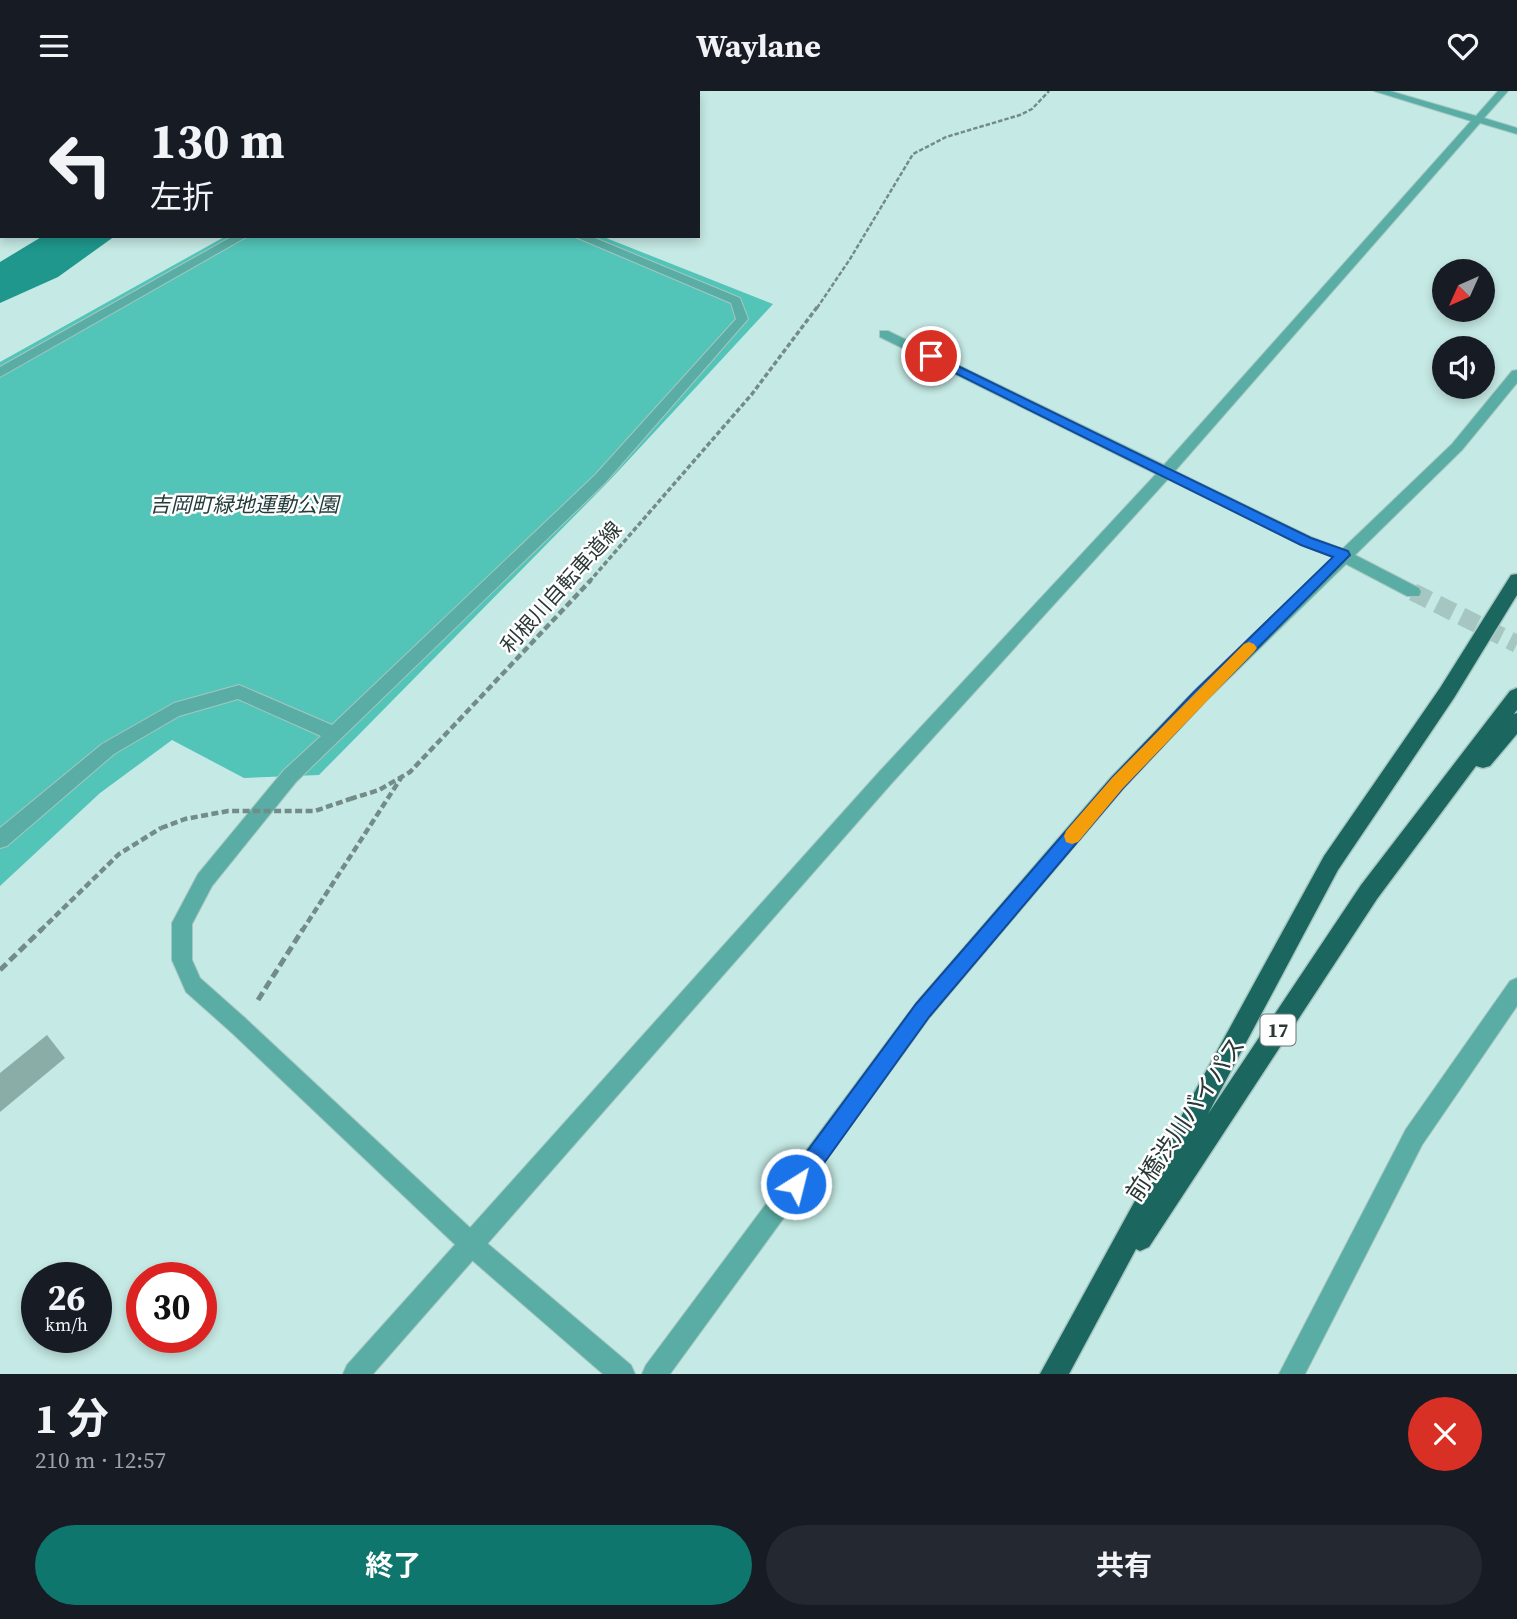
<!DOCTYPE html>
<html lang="ja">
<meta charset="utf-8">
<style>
:root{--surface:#171b24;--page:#242831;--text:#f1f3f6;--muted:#9ea1a6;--accent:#0f766e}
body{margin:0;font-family:"Source Serif 4","Noto Sans JP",serif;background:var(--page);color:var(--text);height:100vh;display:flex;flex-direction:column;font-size:26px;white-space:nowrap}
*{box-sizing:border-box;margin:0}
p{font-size:23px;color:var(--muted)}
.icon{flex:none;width:38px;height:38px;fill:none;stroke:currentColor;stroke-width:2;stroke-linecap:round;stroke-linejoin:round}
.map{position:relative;height:1283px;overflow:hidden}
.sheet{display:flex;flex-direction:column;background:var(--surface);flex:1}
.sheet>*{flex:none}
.guide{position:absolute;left:0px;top:0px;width:700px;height:147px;box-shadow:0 4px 10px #0003;background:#171b24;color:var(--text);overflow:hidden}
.needle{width:46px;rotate:225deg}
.fabs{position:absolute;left:1432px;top:168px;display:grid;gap:14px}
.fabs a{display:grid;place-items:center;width:63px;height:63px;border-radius:50%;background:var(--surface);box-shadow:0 4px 10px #0003;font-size:35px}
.speed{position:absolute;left:21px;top:1171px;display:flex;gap:14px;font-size:35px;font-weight:700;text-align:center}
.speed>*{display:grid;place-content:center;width:91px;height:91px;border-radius:50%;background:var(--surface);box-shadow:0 4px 10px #0003;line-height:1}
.speed small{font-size:18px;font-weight:400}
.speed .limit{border:10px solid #d22;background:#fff;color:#111}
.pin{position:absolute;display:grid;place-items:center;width:60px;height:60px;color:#fff;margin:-30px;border:4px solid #fff;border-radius:50%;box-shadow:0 2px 7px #0007}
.me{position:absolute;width:77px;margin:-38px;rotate:36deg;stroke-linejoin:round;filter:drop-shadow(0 0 5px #0008)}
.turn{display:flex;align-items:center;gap:24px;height:147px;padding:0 35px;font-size:32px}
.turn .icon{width:91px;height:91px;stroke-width:2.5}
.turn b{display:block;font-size:49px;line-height:60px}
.round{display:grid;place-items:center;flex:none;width:74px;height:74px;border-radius:37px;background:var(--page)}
.overview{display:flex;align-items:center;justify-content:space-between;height:119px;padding:0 35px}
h1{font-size:42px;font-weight:700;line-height:52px}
.action{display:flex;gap:14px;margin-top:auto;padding:14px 35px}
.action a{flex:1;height:80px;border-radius:42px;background:var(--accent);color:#fff;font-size:28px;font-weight:700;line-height:80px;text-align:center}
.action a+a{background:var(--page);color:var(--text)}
header{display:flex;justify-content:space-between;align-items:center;height:91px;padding:0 35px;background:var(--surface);font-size:32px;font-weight:700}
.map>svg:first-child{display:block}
.green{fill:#53c4b8}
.water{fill:#1f978d}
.building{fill:#8aada8}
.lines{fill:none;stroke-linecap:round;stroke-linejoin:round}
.minor-tunnel{stroke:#a6c6c1;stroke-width:18;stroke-dasharray:18 9;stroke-linecap:butt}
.service-casing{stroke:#a6c6c1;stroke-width:2}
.minor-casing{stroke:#a6c6c1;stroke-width:2}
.tertiary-casing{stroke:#a6c6c1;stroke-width:2}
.trunk-casing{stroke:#a6c6c1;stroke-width:3}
.path-far3{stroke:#738c88;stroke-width:2.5;stroke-dasharray:4.5 2;stroke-linecap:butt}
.path-far2{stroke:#738c88;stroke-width:3.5;stroke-dasharray:5 2.5;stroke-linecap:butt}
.path-far1{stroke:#738c88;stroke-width:4.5;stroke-dasharray:7 3.5;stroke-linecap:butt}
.path{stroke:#738c88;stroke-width:5;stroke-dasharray:9 4.5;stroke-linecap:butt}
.service{fill:#59ada4;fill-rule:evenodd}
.minor{fill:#59ada4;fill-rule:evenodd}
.tertiary{fill:#59ada4;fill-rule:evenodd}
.trunk{fill:#1c6660;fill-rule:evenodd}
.path-bridge{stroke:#738c88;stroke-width:4.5;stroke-dasharray:7 3.5;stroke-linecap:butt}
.route{fill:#1a73e8;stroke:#114b97;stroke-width:2}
.slow{fill:#f59e0b}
.labels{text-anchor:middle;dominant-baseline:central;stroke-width:5;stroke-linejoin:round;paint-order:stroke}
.shield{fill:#fff;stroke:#6a7472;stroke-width:2}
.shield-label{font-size:19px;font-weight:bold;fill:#2a3836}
.park-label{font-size:21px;font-style:italic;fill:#233c39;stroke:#fff}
.street-label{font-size:21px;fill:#2a3836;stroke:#fff}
.near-street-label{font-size:24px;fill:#2a3836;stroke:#fff}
</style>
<header><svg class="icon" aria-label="menu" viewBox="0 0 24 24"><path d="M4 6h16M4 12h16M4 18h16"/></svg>Waylane<svg class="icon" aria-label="heart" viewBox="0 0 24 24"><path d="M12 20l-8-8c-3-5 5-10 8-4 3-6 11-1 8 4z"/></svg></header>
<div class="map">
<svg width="1517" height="1283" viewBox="0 0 1517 1283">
<rect width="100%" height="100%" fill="#c5e9e4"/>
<path class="green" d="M226,145H601L773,213L610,389L319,684L244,687L172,649L100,702L0,795V271Z"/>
<path class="water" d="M43,145H115L58,186L0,212V171Z"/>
<path class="building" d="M47,944L65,967L0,1021V982Z"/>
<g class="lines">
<path class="minor-tunnel" d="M1413,501L1517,553"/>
<defs>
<g id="service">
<path d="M499,0H511L497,2Z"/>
<path d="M1374,0H1390L1476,25L1498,0H1508L1484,27L1517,37V43L1480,32L1175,380L1311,446L1348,460L1351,464L1348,468L1343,470L1301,454L1168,388L891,693L373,1283H343L347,1274L879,681L1156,383L880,246V240H888L1164,374L1471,30Z"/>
<path d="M233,145H248L0,286V276Z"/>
<path d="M573,145H590L740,207L748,228L605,392L296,691L212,795L192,833V869L200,887L245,927L249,934L245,941L238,945L231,941L186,901L172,869V832L198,783L284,679L321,645L238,608L179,625L114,663L7,755L0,757V737L102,653L174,612L239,594L332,634L595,384L736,228L731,212Z"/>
</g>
<g id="minor">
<path d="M1517,279V292L1462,359L1355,464L1419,497L1421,501L1419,505H1407L1346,473L1206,610L1123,698L930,926L670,1283H642L646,1274L916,912L1111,686L1194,600L1452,353L1512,280Z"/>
<path d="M1517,887V915L1422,1054L1305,1283H1279L1406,1038L1510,890Z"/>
</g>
<path id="tertiary" d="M238,923L245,927L481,1147L631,1274L635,1283H603L465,1163L231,941L227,934L231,927Z"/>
<path id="trunk" d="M1517,483V504L1454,607L1338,779L1208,1023L1361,794L1510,600L1517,597V619L1514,623L1517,622V643L1490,675L1483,677L1476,675L1377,808L1149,1156L1140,1160L1136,1158L1069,1283H1040L1324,765L1440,597L1511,484Z"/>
</defs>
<use href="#service" class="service-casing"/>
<use href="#minor" class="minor-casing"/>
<use href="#tertiary" class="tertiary-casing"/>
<use href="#trunk" class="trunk-casing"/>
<path class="path-far3" d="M817,217L850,168L913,63L946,46L1020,24L1032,18L1049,0"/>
<path class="path-far2" d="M589,491L752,303L818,215"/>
<g class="path-far1">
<path d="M350,708L379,699L410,681L591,489"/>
<path d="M40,840L119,763L161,737"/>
<path d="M302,840L401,687"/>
</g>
<g class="path">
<path d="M0,879L42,838"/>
<path d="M258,909L303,838"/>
</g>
<use href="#service" class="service"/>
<use href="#minor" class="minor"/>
<use href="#tertiary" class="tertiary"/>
<use href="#trunk" class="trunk"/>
<path class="path-bridge" d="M161,737L185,728L228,720H315L350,708"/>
</g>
<path class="route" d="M931,262L1311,447L1348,460L1350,464L1205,610L1123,697L929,926L804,1100L796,1103L789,1100L786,1093L789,1085L916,913L1112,687L1194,601L1333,466L1301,454L927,268L925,265Z"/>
<path class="slow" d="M1249,551L1254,553L1257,557L1254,561L1123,697L1078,751L1072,753L1066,751L1064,745L1066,740L1112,687L1244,553Z"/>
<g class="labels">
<rect class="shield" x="1260.5" y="923.5" width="35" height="31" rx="5"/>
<g class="shield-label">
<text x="1278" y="939">17</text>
</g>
<g class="park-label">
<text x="244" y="413">吉岡町緑地運動公園</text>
</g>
<g class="street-label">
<text transform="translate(561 496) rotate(-48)">利根川自転車道線</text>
</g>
<g class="near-street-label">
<text transform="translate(1185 1028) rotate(-56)">前橋渋川バイパス</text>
</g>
</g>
</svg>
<div class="fabs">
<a><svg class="needle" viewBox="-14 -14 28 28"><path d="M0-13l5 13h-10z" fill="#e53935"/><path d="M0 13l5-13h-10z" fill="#9ea1a6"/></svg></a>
<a><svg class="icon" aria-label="sound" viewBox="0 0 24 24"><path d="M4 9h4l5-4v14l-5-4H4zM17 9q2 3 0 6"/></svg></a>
</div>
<div class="speed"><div>26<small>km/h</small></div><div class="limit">30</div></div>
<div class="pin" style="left:931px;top:265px;background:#d93025"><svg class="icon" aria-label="arrive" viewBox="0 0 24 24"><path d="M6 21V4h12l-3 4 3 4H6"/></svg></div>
<svg class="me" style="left:796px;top:1093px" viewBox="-20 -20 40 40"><circle r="17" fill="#1a73e8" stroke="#fff" stroke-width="3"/><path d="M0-11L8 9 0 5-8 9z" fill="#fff"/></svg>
<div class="guide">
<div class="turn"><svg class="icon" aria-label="left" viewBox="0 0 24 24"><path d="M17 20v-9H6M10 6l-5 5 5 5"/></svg><div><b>130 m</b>左折</div></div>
</div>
</div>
<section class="sheet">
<div class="overview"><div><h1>1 分</h1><p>210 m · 12:57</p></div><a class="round" style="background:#d93025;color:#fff"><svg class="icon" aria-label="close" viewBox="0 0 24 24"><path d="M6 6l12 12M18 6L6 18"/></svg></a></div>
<div class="action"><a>終了</a><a>共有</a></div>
</section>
